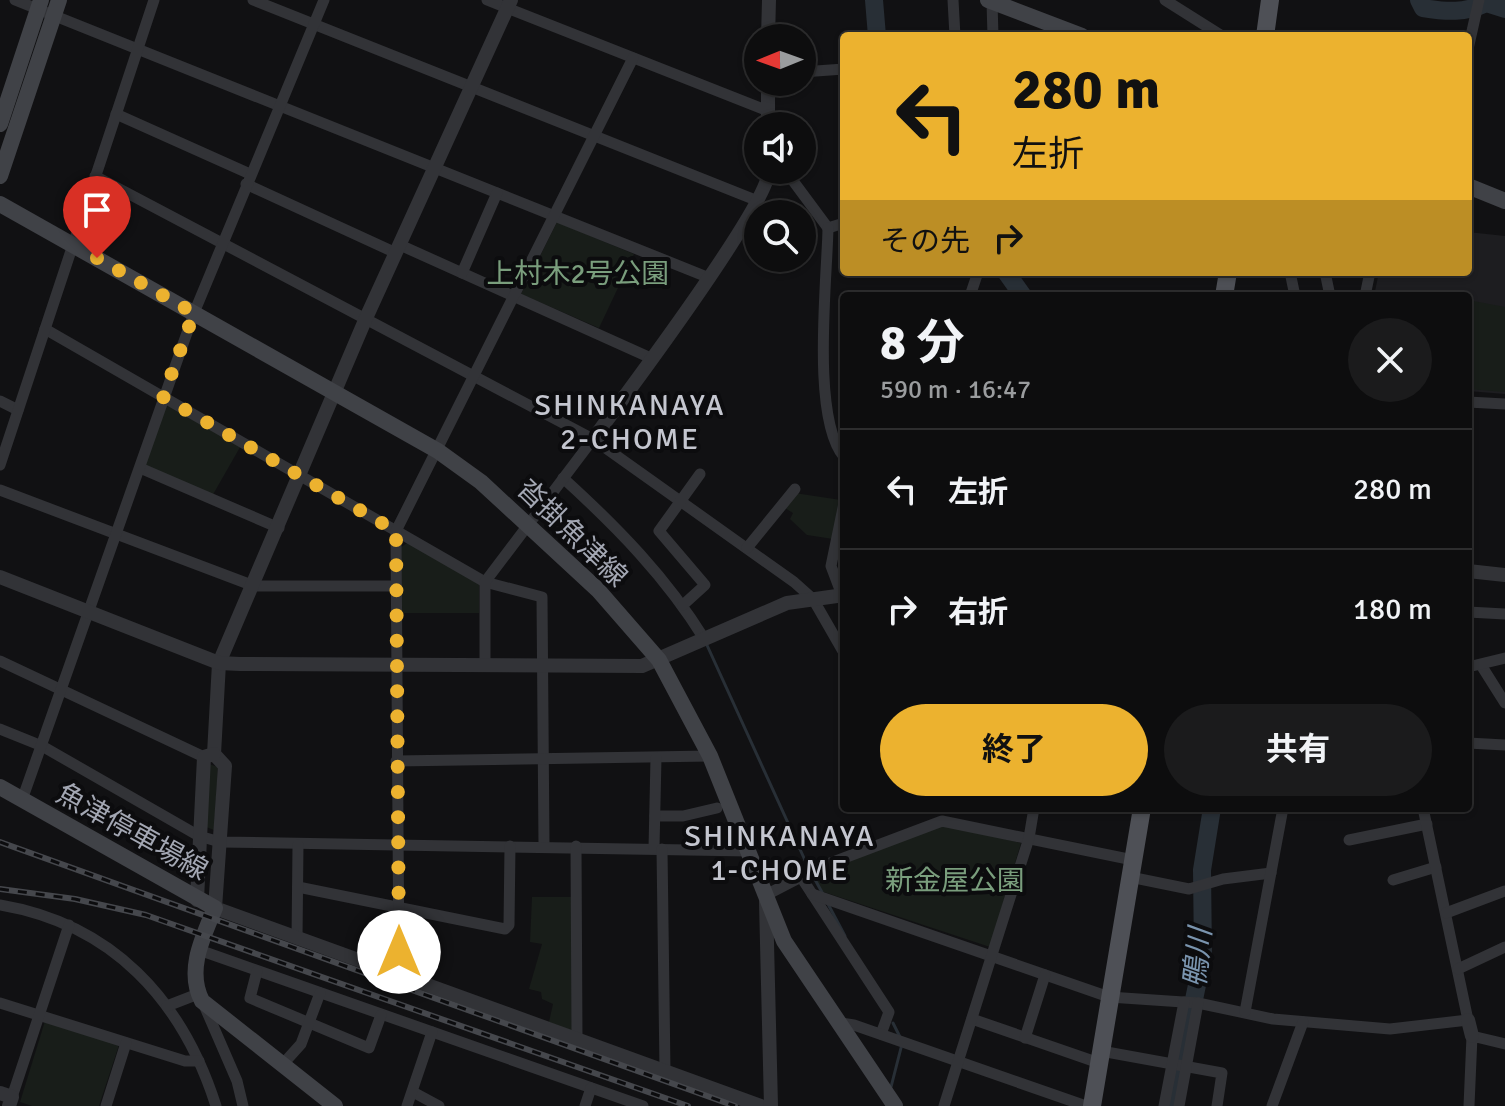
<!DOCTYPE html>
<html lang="ja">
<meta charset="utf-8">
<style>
:root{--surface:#0d0d0e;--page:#1b1b1c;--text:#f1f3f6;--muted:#9a9c9e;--line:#2d2d2e;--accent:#ecb22f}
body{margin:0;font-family:Signika,"Noto Sans JP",sans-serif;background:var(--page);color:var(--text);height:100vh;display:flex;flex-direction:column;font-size:30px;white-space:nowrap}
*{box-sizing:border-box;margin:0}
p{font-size:26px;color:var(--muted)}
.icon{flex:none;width:44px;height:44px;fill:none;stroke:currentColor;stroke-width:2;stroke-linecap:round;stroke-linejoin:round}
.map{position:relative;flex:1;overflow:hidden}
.panel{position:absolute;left:840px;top:292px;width:632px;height:520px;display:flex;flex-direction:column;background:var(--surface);border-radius:8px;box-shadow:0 2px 6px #0004,0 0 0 2px var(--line)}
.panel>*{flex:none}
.guide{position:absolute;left:840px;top:32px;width:632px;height:244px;border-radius:8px;box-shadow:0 2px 6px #0004,0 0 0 2px var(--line);background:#ecb22f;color:#111;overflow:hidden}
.needle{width:52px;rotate:269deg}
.controls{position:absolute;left:744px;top:24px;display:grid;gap:16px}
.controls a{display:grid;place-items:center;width:72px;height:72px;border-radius:50%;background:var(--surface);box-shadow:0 2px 6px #0004,0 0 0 2px var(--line);font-size:40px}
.pin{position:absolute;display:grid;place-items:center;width:68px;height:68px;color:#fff;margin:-82px -34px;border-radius:50% 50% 50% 0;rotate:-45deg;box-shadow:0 0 8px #0007}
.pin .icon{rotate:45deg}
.me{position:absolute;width:88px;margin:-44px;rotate:0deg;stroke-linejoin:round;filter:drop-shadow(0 0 6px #0008)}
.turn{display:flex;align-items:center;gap:28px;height:168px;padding:0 40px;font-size:36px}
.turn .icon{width:104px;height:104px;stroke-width:2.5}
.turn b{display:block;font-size:56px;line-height:68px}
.then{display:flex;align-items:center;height:76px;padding:0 40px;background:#0003;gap:16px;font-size:30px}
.round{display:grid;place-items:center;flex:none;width:84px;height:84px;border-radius:42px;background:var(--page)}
.overview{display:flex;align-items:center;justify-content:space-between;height:136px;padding:0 40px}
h1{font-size:48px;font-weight:700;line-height:60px}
.cta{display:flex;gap:16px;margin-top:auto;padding:16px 40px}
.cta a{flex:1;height:92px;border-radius:48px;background:var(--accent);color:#111;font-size:32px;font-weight:700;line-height:92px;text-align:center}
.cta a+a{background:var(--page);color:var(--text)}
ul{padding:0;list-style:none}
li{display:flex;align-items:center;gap:24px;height:120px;padding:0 40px;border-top:2px solid var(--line)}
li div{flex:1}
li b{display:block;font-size:30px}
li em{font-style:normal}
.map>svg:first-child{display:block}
.built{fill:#1d1d20}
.green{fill:#181d19}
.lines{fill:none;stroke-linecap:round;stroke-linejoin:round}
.stream{stroke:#282f36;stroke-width:3}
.river{stroke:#282f36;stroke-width:18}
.minor{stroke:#323337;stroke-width:11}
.tertiary{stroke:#323337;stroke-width:14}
.secondary{stroke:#404247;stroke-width:16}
.primary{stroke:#4e5056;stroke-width:18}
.rail-casing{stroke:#45474c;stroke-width:6}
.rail{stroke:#0c0c0e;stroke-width:3;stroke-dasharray:9;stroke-linecap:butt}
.route{stroke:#ecb22f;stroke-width:14;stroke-dasharray:0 25.2}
.labels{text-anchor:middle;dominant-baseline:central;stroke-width:8;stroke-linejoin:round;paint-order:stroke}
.park-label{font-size:28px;fill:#7a9e7d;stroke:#0c0c0e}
.street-label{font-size:28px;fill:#a3a7b3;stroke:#0c0c0e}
.neighbourhood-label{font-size:30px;letter-spacing:2px;fill:#c4c6cf;stroke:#0c0c0e}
.water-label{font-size:30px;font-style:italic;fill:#7a94ae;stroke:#0c0c0e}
</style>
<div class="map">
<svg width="1505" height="1106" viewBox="0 0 1505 1106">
<rect width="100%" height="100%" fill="#111113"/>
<path class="built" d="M1468,232L1505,236V394L1468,391V296H1374L1379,272H1468Z"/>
<g class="green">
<path d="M557,222L634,254L599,328L521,294Z"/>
<path d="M1468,300L1505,307V392L1468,389Z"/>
<path d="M163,397L243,442L211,498L140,468Z"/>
<path d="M788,492L841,500L833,539L807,535L790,519L793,513L780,505Z"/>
<path d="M409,542L479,584V613H402L401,547Z"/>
<path d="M209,764L218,767L214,830L206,827Z"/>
<path d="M945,825L1021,843L990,947L821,891L815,877L821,871Z"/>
<path d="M532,897H571L572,1031L549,1022L553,1004L542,999L541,992L529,989L542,944L530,942Z"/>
<path d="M45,1021L119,1045L99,1106H32L20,1102Z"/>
</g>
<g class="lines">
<g class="stream">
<path d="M706,643L809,869"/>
<path d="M813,876L823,894"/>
<path d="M828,904L845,936"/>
<path d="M893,1023L900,1037"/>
<path d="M891,1087L902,1044"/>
</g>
<g class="river">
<path d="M874,0L877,36"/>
<path d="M1419,0L1423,8C1447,12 1465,13 1486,3L1505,9"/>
<path d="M1006,272L1023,296"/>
<path d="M1172,1106L1203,956L1202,870L1212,808"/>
</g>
<g class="minor">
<path d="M15,0L707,277"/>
<path d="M253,0L758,201"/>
<path d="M487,0L768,111"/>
<path d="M953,0L955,36"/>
<path d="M1165,0L1222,36"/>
<path d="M992,2L993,36"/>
<path d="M1468,49L1479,0"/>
<path d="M802,72L844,69"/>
<path d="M116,114L250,174"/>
<path d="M785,170L828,228L844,223"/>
<path d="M95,176L593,439L794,582L813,599L844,653"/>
<path d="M246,184L396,253"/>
<path d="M828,228C827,281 811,418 844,457"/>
<path d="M400,245L653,359"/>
<path d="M1290,272L1295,296"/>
<path d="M1325,272L1330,296"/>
<path d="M462,273L497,193"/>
<path d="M970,296L978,272"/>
<path d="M1365,296L1370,272"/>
<path d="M45,329L485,582L542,597L544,846"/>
<path d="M0,401L18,410"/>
<path d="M1468,402L1505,404"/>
<path d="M0,465L154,0"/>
<path d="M140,468L279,528"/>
<path d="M563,478C617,527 666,577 705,640"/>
<path d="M0,490L254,586H394"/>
<path d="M747,548L795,489"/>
<path d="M842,595L831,566L844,503"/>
<path d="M683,605L705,585L659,531L700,474"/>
<path d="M1468,612L1505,614"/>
<path d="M0,661L204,757"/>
<path d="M1481,665L1505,703"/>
<path d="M485,666V582L593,439"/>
<path d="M1468,667L1505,658"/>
<path d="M0,729L42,746L199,836L220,842L749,851"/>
<path d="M1468,743L1505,745"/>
<path d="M396,761L710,756"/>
<path d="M22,800L194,313L324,0"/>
<path d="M655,816H683L717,808"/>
<path d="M1349,840L1427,824"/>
<path d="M576,846L577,1039"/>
<path d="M654,848L656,758"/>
<path d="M662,849L665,1071"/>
<path d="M801,877L889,1012L881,1034"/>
<path d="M1130,877L1189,889L1223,879L1271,873"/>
<path d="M1393,880L1436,867"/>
<path d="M298,887L505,929L509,925L510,846"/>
<path d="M812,894L1109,997L1198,1003L1273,1019L1390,1029L1468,1020L1423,808"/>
<path d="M766,895L820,867L942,821L1133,860"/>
<path d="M0,905C112,924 182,999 216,1106"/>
<path d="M1446,913L1505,891"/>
<path d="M297,939L298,845"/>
<path d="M199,950L643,1106"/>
<path d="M1458,969L1505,947"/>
<path d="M257,971L250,998L369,1048L381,1015"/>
<path d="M399,975L396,531L633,58"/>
<path d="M0,1003L185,1061H199"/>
<path d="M204,1005L237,1081L243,1106"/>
<path d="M167,1006L198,994"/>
<path d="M1245,1012L1283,808"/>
<path d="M972,1019L1099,1063"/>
<path d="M841,1023L854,1025L1086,1106"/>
<path d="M1025,1038L1045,975"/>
<path d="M1101,1051L1222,1073L1217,1106"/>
<path d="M283,1064L301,1044L320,993"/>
<path d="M413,1092L439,1106"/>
<path d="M12,1097L69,925"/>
<path d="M106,1106L126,1043"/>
<path d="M407,1106L432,1032"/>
<path d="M585,1106L591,1088"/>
<path d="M944,1106L1029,838L1034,808"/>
<path d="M1164,1106L1184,1002"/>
<path d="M1179,1106L1198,1003"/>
<path d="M1272,1106L1303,1022"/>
<path d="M1469,1106L1472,1036L1505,1044"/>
</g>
<g class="tertiary">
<path d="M511,0L366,318L219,663L214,754L225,766L215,908L761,1106"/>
<path d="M768,38L769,0"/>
<path d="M768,82V126"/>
<path d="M593,439C622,400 769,205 769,170"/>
<path d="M1468,571L1505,575"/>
<path d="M0,577L219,663L240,664L642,666L787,603L844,595"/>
<path d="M197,900L204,757L214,754"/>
<path d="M766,902L771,1106"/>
<path d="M1468,1020L1472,1036"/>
<path d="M0,1093L12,1097L9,1106"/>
</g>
<g class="secondary">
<path d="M988,0L1082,36"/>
<path d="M0,124L41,0"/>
<path d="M0,176L59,0"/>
<path d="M1468,186L1505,201"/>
<path d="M0,204L438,451L481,482L598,590L659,660L710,756L784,941L895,1106"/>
<path d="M0,787L215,908C203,937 186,970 202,1001L335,1106"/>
</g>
<g class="primary">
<path d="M1265,36L1270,0"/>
<path d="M1224,296L1228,272"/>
<path d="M1092,1106L1142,808"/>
</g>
<defs>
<g id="rail">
<path d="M0,842L735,1106"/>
<path d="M0,889L75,899L146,915L688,1106"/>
</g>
</defs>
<use href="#rail" class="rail-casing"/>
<use href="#rail" class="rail"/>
</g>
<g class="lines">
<path class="route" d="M97,258L194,313L163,397L396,531L399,952"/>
</g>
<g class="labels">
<g class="park-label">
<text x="578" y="274">上村木2号公園</text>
<text x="955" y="881">新金屋公園</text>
</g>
<g class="street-label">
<text transform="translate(572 533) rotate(44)">沓掛魚津線</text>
<text transform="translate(132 832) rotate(29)">魚津停車場線</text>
</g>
<g class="neighbourhood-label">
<text x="630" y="405">SHINKANAYA<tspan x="630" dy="34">2-CHOME</tspan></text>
<text x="780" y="836">SHINKANAYA<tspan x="780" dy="34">1-CHOME</tspan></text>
</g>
<g class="water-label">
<text transform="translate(1198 958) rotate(-84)">鴨川</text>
</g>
</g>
</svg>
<div class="controls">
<a><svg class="needle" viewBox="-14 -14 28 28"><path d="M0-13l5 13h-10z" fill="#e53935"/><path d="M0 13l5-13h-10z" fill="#9a9c9e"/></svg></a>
<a><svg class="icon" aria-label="sound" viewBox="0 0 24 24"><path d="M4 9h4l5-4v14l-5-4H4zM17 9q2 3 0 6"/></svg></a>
<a><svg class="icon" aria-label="search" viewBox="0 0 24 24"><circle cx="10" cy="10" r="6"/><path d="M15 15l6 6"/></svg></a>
</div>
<div class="pin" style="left:97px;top:258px;background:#d93025"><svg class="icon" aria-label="arrive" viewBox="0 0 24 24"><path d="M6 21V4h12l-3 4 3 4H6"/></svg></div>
<svg class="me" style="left:399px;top:952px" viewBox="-20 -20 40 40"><circle r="19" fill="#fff"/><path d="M0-13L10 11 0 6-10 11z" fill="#ecb22f"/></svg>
<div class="guide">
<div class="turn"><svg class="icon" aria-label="left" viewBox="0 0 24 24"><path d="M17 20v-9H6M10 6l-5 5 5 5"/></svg><div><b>280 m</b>左折</div></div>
<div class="then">その先<svg class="icon" aria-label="right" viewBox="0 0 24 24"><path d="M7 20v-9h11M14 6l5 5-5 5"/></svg></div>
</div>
<section class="panel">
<div class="overview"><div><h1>8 分</h1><p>590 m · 16:47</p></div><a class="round"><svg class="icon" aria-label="close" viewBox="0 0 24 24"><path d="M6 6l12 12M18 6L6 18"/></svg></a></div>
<ul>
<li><svg class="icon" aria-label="left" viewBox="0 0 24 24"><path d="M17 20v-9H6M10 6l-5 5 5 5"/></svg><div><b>左折</b></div><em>280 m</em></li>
<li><svg class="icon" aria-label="right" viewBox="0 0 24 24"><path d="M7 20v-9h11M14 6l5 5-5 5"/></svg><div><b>右折</b></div><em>180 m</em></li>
</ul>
<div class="cta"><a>終了</a><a>共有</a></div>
</section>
</div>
